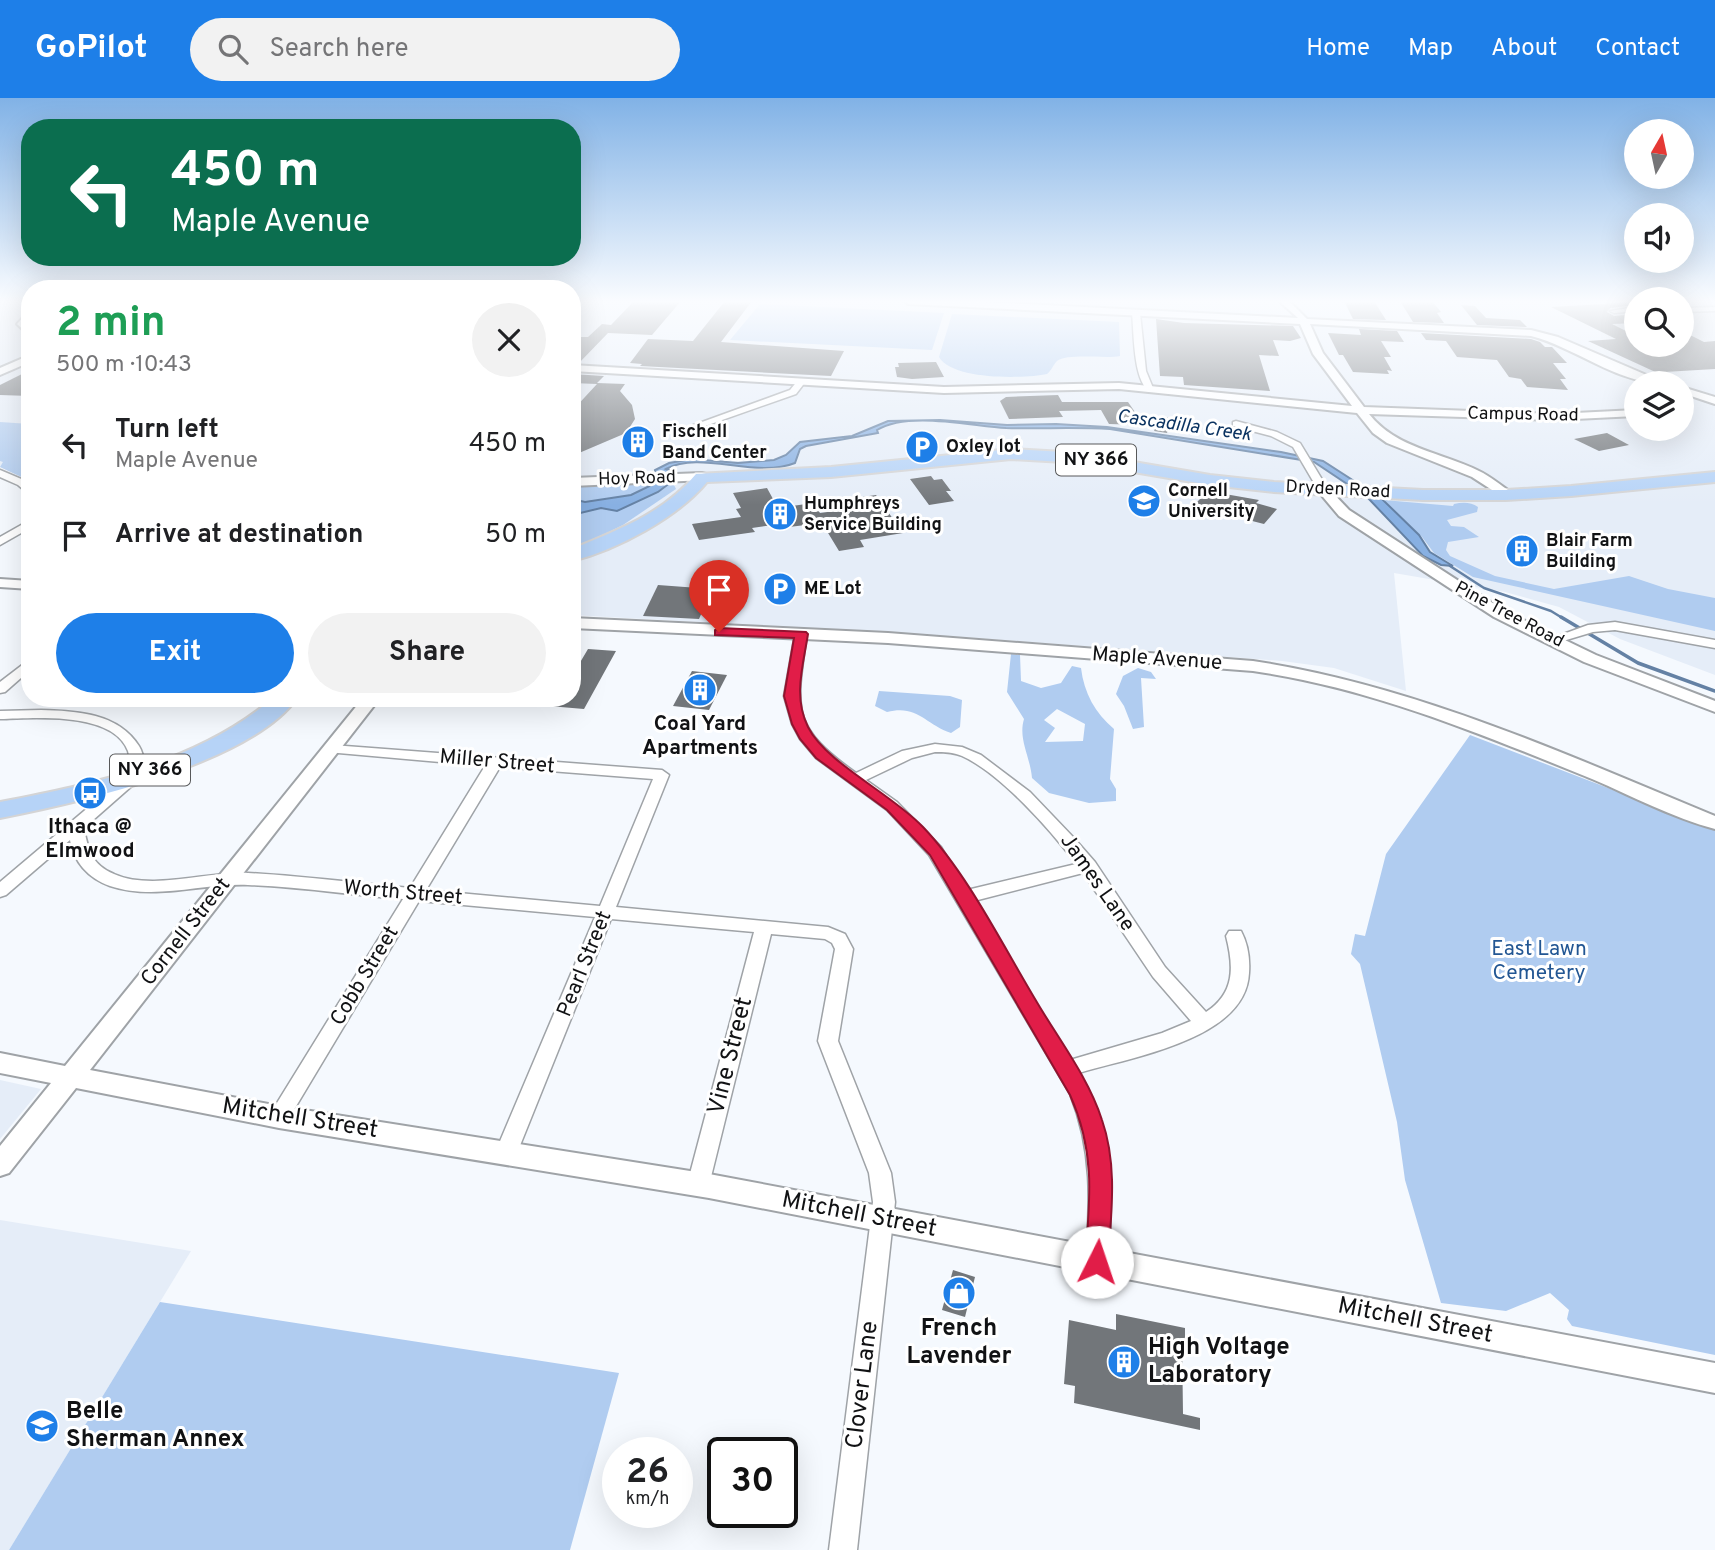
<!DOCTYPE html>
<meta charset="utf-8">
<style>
:root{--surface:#fff;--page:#f2f2f2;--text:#202124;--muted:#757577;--accent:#1e7fe8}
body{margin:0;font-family:Overpass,sans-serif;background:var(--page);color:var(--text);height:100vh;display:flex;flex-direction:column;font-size:26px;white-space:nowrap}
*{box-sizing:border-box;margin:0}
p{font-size:23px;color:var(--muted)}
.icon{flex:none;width:38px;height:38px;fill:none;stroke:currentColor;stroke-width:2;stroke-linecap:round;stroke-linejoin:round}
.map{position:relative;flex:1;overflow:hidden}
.side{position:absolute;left:21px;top:182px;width:560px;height:427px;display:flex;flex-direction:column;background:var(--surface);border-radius:28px;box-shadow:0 7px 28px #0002}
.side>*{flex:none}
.hud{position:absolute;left:21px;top:21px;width:560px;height:147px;border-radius:28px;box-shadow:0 7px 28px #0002;background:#0b6e4f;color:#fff;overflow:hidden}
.needle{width:46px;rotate:9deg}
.buttons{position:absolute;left:1624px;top:21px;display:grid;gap:14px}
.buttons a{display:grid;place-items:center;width:70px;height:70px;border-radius:50%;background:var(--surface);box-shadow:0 7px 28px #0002;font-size:35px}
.speed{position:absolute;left:602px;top:1339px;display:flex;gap:14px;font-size:35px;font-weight:700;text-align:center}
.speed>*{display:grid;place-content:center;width:91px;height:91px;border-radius:50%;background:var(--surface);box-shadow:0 7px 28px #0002;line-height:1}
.speed small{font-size:18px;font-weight:400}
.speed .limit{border:4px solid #111;border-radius:10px;background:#fff;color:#111}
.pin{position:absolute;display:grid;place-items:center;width:60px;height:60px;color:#fff;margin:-72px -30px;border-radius:50% 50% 50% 0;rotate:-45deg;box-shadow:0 0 7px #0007}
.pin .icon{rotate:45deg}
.me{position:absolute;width:77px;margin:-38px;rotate:4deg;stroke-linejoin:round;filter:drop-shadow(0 0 5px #0008)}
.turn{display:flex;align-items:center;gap:24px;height:147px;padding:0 35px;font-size:32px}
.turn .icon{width:91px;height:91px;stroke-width:2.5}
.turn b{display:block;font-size:49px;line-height:60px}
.round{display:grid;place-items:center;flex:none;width:74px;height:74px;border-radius:37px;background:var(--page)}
.headline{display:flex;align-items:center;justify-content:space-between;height:119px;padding:0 35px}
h1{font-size:42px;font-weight:700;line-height:52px;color:#1e9e55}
.primary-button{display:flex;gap:14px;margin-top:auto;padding:14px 35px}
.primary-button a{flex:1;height:80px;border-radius:42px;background:var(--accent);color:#fff;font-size:28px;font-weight:700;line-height:80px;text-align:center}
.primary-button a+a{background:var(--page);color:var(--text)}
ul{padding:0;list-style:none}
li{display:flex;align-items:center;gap:21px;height:91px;padding:0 35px}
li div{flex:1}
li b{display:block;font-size:26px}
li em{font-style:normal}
header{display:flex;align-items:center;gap:42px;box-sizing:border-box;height:98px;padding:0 35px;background:var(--accent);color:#fff}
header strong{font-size:33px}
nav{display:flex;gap:38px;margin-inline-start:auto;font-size:24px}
.search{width:490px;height:63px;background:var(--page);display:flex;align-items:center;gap:18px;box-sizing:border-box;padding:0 24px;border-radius:38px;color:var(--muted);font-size:26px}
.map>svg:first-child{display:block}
.built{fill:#e5edf8;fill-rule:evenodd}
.green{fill:#b0ccf0;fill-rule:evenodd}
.water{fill:#88b0e2;stroke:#6481a4;stroke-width:2}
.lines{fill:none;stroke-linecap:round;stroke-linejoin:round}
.stream-far1{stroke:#6481a4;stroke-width:2.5}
.stream{stroke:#6481a4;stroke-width:3.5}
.building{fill:#72767a}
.minor-casing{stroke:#9fa3a7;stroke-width:3}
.tertiary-casing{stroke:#9fa3a7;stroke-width:4}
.primary-casing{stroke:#d4d4d5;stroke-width:4}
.minor{fill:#fff;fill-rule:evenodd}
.tertiary{fill:#fff;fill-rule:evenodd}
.primary{fill:#b6d3f7;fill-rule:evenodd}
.route{fill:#e11d48;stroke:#92132f;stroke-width:2}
.labels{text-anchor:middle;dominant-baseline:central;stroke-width:6;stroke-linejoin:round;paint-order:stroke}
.far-street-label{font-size:18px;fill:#111214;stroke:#fff}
.far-poi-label{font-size:18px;font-weight:bold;fill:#111214;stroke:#fff;text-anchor:start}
.far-water-label{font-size:19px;font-style:italic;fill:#0b3361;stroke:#fff}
.shield{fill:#fff;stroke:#58595a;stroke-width:2}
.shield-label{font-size:19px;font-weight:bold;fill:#111214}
.street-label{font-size:21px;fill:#111214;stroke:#fff}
.poi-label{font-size:21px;font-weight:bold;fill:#111214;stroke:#fff}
.park-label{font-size:21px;fill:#225693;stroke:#fff}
.near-street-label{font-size:24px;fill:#111214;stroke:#fff}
.near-poi-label{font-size:24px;font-weight:bold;fill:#111214;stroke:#fff;text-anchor:start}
</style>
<header>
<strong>GoPilot</strong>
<div class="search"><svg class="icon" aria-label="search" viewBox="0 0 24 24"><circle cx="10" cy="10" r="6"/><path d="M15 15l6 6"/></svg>Search here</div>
<nav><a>Home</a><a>Map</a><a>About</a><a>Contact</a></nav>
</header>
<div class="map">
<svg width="1715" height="1452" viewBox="0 0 1715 1452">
<rect width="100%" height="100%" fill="#f5f9fe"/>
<g class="built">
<path d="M0,203H30V383L0,369Z"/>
<path d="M572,203H1636V247H1682V203H1715V577L1620,541L1559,509L1505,494L1394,475L1406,593L1334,570L1282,563L962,539L572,517ZM1636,285H1682V331H1636Z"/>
<path d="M0,982L41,991L0,1041Z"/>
<path d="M0,1122L191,1153L9,1452H0Z"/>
</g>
<g class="green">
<path d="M760,206L944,215L932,252L730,242Z"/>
<path d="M952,216L1119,224L1120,258C1106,261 1067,255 1057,263C1053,267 1052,272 1047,276C1023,281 952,282 939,259Z"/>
<path d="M0,324L30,326V383L0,369L3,364L0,363Z"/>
<path d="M673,385L676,391L623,427L572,452V388Z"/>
<path d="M1384,402L1453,408L1454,406C1463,404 1471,404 1478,409L1477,414L1447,422L1451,428L1464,429L1479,439L1448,444L1446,452L1450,458L1495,478L1554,491L1629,478L1668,491L1715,500V533L1473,479L1434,455L1422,439Z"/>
<path d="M1011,556L1020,557L1021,583L1041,590L1061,585L1072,568L1081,570C1084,595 1095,615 1114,631L1110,681L1116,691V703L1089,705L1049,695L1032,680C1030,658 1018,641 1024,621L1007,594ZM1057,611L1085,626L1083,643L1045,644L1055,630L1044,622Z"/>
<path d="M1138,570L1151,574L1156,581L1141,580L1144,629L1133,631L1124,608L1116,596L1123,578Z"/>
<path d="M879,593L950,598L962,602L960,629L951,635C925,626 917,606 887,614L875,608Z"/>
<path d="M1470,637L1715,731V1257L1572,1228L1567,1221L1569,1212L1550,1195L1506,1213L1441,1205L1405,1082L1397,1024L1360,866L1351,856L1355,836L1365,838L1386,756Z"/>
<path d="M160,1204L619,1275L570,1452H9Z"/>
</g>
<path class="water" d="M940,322L1007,327L1056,326L1107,329L1281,354L1323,363L1382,401L1419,437L1430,454L1453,468L1441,467L1423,458L1368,400L1314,364L1110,331C1075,329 1041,331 1006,330C971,328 908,313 877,332L878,335L806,348L800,351L795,365C755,381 701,352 666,371L674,374L675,381L658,394L617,413L601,410L572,417V401L585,404L631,397L658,384L655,372L669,365L692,361L738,365L774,362L786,357L800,344L852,338L888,323Z"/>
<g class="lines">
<path class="stream-far1" d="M1450,468L1484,490L1551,513L1564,521"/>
<path class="stream" d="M1561,519L1638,565L1715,593"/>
</g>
<g class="building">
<path d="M634,203H681L652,237L608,235L579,265L572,264V239H588L602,226L611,227Z"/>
<path d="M725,203H752L721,244L844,253L831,278L640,268L642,266L630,265L648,241L693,243Z"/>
<path d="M1344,203H1374L1386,222L1353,221Z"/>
<path d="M1400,203H1432L1441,214L1437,215L1444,225L1413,224Z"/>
<path d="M1636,204V207L1610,210L1607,214L1614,218L1636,216V225L1612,226L1636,238V247H1682V233L1704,244L1715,243V271L1664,274V278L1588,243L1616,241L1551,209Z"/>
<path d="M1461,207L1475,208L1486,220L1520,222L1527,229L1477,227Z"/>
<path d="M1156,221L1184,225L1293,228L1301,240L1290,243L1273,242L1279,258L1259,257L1270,293L1184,287L1183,279L1160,278Z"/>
<path d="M1359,231L1397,233L1404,244L1381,243L1391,259H1384L1392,273L1387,272L1389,276L1353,274L1343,257H1339L1328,235L1361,237Z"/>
<path d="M1421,235L1531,241L1540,244L1545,249H1552L1567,265H1553L1566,281H1560L1568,292L1527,289L1521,281L1509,279L1497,262L1457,259L1446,243L1426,242Z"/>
<path d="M936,264L944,279L912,281L897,279L895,269H899L898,265Z"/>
<path d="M30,272V298L0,297V287Z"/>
<path d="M572,276L604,278L597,285L625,286L620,293L632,307L635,321L626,335L572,358V313L597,286L572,285Z"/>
<path d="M1058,297L1062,304H1128L1144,327L1109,326L1101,312L1059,313L1063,319L1009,321L1000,303L1006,299Z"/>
<path d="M1161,318L1178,321L1172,333L1168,332L1167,335L1154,333Z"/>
<path d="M1607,335L1629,347L1599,353L1574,341Z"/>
<path d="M931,378L934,382L942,381L951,393H946L954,403L929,407L910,381Z"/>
<path d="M767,390L778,410L813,405L820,415L842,412L835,403L876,397L903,435L860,442L864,449L839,453L822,425L789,429L787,425L752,430L755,434L699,442L692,426L741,419L736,411L741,410L733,395Z"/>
<path d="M1208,393L1259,402L1256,405L1277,411L1264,426L1193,408Z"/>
<path d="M658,487L712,491L699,521L643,518Z"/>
<path d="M588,551L616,553L584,611L549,608L550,600H572V578Z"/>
<path d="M692,573L727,577L709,612L673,608Z"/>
<path d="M953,1172L975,1179L965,1219L942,1212Z"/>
<path d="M1116,1216L1185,1230V1242L1182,1241L1183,1316L1200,1320V1332L1074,1305L1075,1288L1064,1286L1069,1222L1116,1232Z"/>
</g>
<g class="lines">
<defs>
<g id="minor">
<path d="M1636,209V213L1614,215L1610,213Z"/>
<path d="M1715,209V213L1682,214V210Z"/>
<path d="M1136,213L1140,215L1146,273L1153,290L1149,293C1133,282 1134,234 1132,215Z"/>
<path d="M799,281L806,283L796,296L688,334L680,332L790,292Z"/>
<path d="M1236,323L1277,334L1300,345L1329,393L1328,395H1320L1293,349L1271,338L1233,328V324Z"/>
<path d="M0,372L26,383L30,387V397L18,387L0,379Z"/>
<path d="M30,422V430L0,447V439Z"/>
<path d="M1615,524L1715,542V550L1615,532L1593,534L1553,546L1547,542L1588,527Z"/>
<path d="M801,532L807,536C796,611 790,628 856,675L902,653L935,646L962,649L981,657L1030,694L1074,740L1095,764L1165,869L1206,914C1235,895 1234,869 1226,838L1229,833H1241C1248,846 1250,861 1249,875C1246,942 1130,959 1079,975C1108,1022 1113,1074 1110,1128C1110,1143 1111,1158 1105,1172L1097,1175L1089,1172L1086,1164C1090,1103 1093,1054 1070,996L929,757L887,712L816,660L800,641L792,626L784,598L795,536ZM935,654C944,654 953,654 962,658C1000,675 1051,732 1076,766L967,792L941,749L897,704L866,682L912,660ZM1083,775L1153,879L1191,923L1162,935L1070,962L974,803Z"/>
<path d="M30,561V572L5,594L0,595V584Z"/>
<path d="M41,612C77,613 118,615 139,648C144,656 146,671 142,679L84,730C88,752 92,767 114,776C152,793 208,773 248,775C302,778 356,785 410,790L485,668L327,654L325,651L332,647L662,672L669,677L616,809L828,829L845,836L853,851L838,943L891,1075L895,1104L857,1452H829L873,1104L869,1075L818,943L835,851L832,845L825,841L771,836L709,1087L706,1094L698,1097L690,1094L687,1087L754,834L611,821L517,1055L513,1062L506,1064L499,1062L495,1055L595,819L419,803L286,1025L279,1028L272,1025L269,1019L272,1013L403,801C351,797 300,789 248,787C202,785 155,803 110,788C88,780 74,764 70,742L6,797L0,799V784L129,675C129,668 130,659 128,653C113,613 34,620 0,621V613ZM500,669L653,681L600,808L426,792Z"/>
</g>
<g id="tertiary">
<path d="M904,203H966L1298,220L1279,203H1289L1307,221L1531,232L1558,239L1665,285C1619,287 1575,249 1531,238L1310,226L1323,255L1364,309L1555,316L1636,312V318L1555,322L1369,316C1397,351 1441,354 1479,373C1490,378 1500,387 1511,394V400L1506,401L1472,379L1387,345L1373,335L1357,315L1119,291L944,295L572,273V267L944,289L1119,285L1352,308L1313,256L1300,226L908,206Z"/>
<path d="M30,212L27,226L30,238L17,226Z"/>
<path d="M30,257V264L0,277V270Z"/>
<path d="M1682,289L1715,299V306L1682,295Z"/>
<path d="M702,375L706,376V382L572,388V380Z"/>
<path d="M1324,389L1328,390L1349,412L1505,513L1596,557L1715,603V614L1584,564L1494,519L1339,418L1318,393Z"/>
<path d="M0,481L30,483V491L0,489Z"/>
<path d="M572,520L888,535L1253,563C1414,587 1565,656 1715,718V731C1673,720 1632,698 1592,681C1481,636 1372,590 1253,573L888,545L572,530Z"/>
<path d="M363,600H380L90,972L279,1008L709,1076L1715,1265V1295L709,1100L279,1030L76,990L9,1075L0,1078V1048L51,985L0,975V955L65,968Z"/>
</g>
<g id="primary">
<path d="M1011,351L1081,355L1210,377L1274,384L1423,392H1506L1571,388L1715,374V384L1571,398L1506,402H1423L1274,394L1210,387L1081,365L1011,361L831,379L707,384C678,419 617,452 572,463V451C618,432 664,415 696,376L831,369Z"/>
<path d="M273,600H297C250,666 77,705 0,720V704C94,686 199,664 273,600Z"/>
</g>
</defs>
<use href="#minor" class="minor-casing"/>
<use href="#tertiary" class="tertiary-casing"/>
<use href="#primary" class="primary-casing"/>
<use href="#minor" class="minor"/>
<use href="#tertiary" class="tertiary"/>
<use href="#primary" class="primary"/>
</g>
<linearGradient id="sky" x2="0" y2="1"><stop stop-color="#81b2e6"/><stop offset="0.5" stop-color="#fafcff"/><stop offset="1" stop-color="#fafcff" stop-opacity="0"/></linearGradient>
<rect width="1715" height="407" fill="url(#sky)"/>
<path class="route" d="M719,530L806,534L808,536C803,568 793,599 808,629C826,665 892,696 923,729C968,776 1004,850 1038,906C1060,943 1089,981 1102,1022C1118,1068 1111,1117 1108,1164L1105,1171L1097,1175L1088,1171L1085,1164C1090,1102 1096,1055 1070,997L930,757L887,712L816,660L800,641L792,626L784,598L794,540L715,537V532Z"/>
<defs>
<symbol id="building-disc" viewBox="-11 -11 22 22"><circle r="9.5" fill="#1e7fe8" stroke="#fff"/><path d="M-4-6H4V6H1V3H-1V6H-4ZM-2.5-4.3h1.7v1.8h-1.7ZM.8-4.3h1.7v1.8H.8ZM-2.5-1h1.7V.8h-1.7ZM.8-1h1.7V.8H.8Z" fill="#fff"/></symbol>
<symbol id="parking-disc" viewBox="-11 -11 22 22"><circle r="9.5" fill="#1e7fe8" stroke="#fff"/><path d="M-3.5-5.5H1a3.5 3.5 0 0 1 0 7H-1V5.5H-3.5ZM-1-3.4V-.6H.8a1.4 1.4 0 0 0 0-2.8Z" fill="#fff"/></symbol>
<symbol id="university-disc" viewBox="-11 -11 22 22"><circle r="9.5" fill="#1e7fe8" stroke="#fff"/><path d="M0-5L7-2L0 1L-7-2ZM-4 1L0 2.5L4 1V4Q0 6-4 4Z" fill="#fff"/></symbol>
<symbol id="bus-disc" viewBox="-11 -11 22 22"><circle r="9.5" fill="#1e7fe8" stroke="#fff"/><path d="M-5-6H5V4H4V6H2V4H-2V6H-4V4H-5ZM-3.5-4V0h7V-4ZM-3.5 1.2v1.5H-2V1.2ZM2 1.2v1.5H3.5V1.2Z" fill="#fff"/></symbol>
<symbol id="shop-disc" viewBox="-11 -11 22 22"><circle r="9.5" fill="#1e7fe8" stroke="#fff"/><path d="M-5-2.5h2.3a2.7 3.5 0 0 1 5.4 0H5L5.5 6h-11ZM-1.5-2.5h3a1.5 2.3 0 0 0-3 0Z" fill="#fff"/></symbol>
<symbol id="school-disc" viewBox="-11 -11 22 22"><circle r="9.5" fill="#1e7fe8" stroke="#fff"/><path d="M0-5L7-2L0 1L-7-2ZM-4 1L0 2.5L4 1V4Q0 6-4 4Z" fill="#fff"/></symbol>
</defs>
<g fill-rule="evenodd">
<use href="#building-disc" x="619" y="325" width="38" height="38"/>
<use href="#parking-disc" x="903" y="330" width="38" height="38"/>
<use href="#university-disc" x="1125" y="384" width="38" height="38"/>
<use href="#building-disc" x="761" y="397" width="38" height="38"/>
<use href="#building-disc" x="1503" y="434" width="38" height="38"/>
<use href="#parking-disc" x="761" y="472" width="38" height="38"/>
<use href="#building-disc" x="681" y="573" width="38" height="38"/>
<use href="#bus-disc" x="71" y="676" width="38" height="38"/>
<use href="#shop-disc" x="940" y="1176" width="38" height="38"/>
<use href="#building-disc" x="1105" y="1245" width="38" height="38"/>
<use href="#school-disc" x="23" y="1309" width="38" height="38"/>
</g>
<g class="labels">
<g class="far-street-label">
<text transform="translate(1523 317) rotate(1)">Campus Road</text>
<text transform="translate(637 381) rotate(-2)">Hoy Road</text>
<text transform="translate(1338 392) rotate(3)">Dryden Road</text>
<text transform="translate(1509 517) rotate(28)">Pine Tree Road</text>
</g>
<g class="far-poi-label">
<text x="662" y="334">Fischell<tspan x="662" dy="21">Band Center</tspan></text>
<text x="946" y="349">Oxley lot</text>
<text x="1168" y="393">Cornell<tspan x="1168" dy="21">University</tspan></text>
<text x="804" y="406">Humphreys<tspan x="804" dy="21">Service Building</tspan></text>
<text x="1546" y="443">Blair Farm<tspan x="1546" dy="21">Building</tspan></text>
<text x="804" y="491">ME Lot</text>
</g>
<g class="far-water-label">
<text transform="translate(1184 328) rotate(8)">Cascadilla Creek</text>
</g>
<g class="shield">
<rect x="1056" y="346.5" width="80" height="31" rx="5"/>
<rect x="110" y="656.5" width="80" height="31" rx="5"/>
</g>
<g class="shield-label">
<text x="1096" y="362">NY 366</text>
<text x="150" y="672">NY 366</text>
</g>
<g class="street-label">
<text transform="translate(1157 561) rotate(4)">Maple Avenue</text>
<text transform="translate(497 664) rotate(5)">Miller Street</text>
<text transform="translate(1097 785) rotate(55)">James Lane</text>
<text transform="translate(403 795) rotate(5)">Worth Street</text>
<text transform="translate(186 834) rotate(-52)">Cornell Street</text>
<text transform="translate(585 866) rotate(-68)">Pearl Street</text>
<text transform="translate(365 878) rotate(-59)">Cobb Street</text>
</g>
<g class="poi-label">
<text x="700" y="626">Coal Yard<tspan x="700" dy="24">Apartments</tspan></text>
<text x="90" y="729">Ithaca @<tspan x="90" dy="24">Elmwood</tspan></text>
</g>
<g class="park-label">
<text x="1539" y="851">East Lawn<tspan x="1539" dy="24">Cemetery</tspan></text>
</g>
<g class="near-street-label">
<text transform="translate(731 958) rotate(-76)">Vine Street</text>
<text transform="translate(300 1021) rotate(9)">Mitchell Street</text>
<text transform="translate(859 1117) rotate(11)">Mitchell Street</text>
<text transform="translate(1415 1223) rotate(11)">Mitchell Street</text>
<text transform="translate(863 1287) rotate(-83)">Clover Lane</text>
</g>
<g class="near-poi-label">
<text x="959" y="1231" text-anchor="middle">French<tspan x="959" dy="28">Lavender</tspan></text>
<text x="1148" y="1250">High Voltage<tspan x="1148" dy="28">Laboratory</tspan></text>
<text x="66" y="1314">Belle<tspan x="66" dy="28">Sherman Annex</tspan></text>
</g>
</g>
</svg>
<div class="buttons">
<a><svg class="needle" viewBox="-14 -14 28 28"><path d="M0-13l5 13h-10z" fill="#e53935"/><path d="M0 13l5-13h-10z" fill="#757577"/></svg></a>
<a><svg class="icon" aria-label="sound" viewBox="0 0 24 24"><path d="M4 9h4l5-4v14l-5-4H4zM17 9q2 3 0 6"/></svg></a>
<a><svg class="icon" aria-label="search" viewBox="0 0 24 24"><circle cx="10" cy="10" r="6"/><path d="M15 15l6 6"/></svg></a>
<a><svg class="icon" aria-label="layers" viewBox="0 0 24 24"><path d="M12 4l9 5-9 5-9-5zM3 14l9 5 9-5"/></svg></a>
</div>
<div class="speed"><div>26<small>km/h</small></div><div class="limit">30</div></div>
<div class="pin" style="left:719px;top:534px;background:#d93025"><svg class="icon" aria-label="arrive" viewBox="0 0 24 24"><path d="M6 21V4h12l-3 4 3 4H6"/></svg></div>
<svg class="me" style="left:1097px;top:1164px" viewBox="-20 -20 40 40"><circle r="19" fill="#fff"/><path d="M0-13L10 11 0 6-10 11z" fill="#e11d48"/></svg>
<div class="hud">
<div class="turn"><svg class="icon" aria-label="left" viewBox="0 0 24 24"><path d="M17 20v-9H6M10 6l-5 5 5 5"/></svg><div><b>450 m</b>Maple Avenue</div></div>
</div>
<section class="side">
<div class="headline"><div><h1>2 min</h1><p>500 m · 10:43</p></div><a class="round"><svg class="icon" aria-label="close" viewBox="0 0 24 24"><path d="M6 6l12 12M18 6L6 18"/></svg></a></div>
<ul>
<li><svg class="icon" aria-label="left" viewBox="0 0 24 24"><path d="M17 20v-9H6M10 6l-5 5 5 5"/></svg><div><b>Turn left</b><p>Maple Avenue</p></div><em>450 m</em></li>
<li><svg class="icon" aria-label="arrive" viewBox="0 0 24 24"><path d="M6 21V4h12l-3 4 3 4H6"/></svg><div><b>Arrive at destination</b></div><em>50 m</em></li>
</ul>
<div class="primary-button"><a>Exit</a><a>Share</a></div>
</section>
</div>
